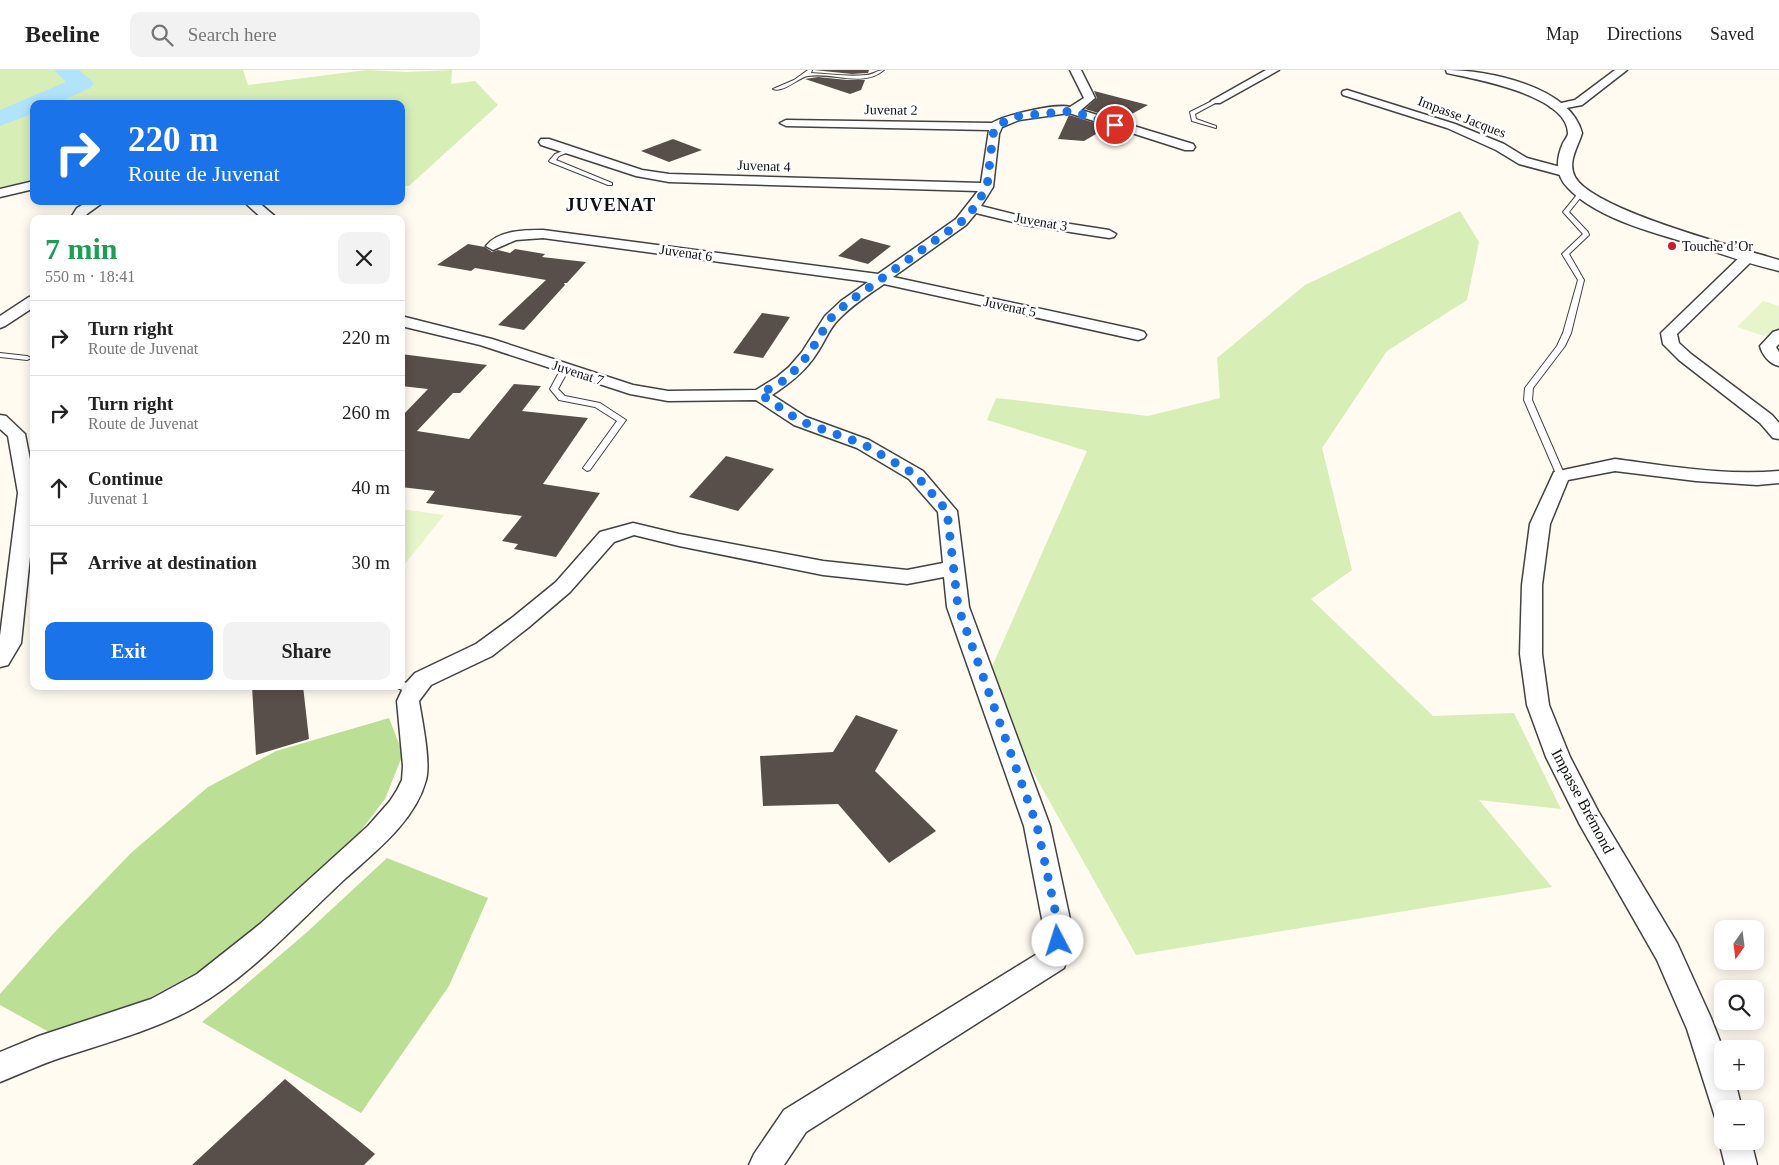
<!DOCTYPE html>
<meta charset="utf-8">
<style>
:root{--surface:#fff;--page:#f2f2f2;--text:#222;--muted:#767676;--line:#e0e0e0;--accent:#1a73e8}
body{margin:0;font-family:Georgia,serif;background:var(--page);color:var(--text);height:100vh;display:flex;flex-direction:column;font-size:19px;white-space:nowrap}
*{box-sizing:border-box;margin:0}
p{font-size:16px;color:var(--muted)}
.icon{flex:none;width:28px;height:28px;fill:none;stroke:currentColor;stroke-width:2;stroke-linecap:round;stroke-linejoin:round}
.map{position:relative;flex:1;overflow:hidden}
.drawer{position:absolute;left:30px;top:145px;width:375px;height:475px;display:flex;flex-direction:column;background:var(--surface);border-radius:10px;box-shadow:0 2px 12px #0003}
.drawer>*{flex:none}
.guide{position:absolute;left:30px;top:30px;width:375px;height:105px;border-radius:10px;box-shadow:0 2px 12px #0003;background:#1a73e8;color:#fff;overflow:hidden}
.needle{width:32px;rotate:194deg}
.fabs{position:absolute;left:1714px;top:850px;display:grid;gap:10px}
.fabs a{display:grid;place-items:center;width:50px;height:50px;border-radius:10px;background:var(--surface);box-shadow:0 2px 12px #0003;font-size:25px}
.pin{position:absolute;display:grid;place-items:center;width:42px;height:42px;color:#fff;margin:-21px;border:2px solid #fff;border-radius:50%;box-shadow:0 1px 5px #0007}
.me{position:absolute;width:55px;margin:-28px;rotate:355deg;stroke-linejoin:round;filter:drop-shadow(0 0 4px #0008)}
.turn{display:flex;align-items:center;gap:18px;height:105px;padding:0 15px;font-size:22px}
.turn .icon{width:65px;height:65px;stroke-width:2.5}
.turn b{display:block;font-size:35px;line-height:42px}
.round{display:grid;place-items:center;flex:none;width:52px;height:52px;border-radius:10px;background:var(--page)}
.summary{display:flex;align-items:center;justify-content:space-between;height:85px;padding:0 15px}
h1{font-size:30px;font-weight:800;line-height:38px;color:#1e9e55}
.action{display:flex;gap:10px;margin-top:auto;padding:10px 15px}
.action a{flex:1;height:58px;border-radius:10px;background:var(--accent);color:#fff;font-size:20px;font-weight:800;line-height:58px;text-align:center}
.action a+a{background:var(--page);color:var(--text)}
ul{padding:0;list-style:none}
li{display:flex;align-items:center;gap:15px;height:75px;padding:0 15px;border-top:1px solid var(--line)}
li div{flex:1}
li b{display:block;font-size:19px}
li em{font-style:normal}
header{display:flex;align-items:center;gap:30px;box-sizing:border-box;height:70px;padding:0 25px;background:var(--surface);border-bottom:1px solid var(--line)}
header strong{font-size:24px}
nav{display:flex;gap:28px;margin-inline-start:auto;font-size:18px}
.search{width:350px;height:45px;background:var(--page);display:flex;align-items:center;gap:12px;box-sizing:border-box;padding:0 18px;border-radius:10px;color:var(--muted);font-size:19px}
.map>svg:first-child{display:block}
.green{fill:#d7eeb7}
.forest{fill:#bbe095}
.pitch{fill:#e8f4ca}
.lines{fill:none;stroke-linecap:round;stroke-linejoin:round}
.river{fill:#b1e4fb;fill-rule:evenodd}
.building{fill:#594f4a}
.service-casing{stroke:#424242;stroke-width:2}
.minor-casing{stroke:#424242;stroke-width:3}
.tertiary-casing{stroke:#424242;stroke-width:3}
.service{fill:#fff;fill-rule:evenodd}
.minor{fill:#fff;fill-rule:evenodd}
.tertiary{fill:#fff;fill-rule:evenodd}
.route{stroke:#1a73e8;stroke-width:9;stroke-dasharray:0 16.2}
.poi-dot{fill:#cc1a2e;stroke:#fff;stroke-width:2}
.labels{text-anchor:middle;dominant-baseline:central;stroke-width:5;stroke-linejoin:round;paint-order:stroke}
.far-street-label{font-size:14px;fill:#0f0f0f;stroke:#fff}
.far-poi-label{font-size:14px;fill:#0f0f0f;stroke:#fff;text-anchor:start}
.street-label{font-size:16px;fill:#0f0f0f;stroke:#fff}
.far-district-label{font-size:18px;font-weight:bold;letter-spacing:1px;fill:#0f0f0f;stroke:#fff}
</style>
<header>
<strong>Beeline</strong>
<div class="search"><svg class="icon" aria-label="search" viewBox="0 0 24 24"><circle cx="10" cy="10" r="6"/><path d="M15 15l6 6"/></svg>Search here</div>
<nav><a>Map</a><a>Directions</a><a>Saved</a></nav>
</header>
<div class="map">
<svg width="1779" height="1095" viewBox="0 0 1779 1095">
<rect width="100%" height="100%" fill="#fffbf1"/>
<g class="green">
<path d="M0,0H54L72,14L0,45Z"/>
<path d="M75,0H243L248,15L367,0L407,2L452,0L451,14L475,11L498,35L409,116H401V34H41L91,12Z"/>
<path d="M34,37V110L0,118V51Z"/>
<path d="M1460,141L1479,172L1467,230L1387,281L1322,378L1352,500L1311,529L1433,646L1514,643L1561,739L1479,730L1552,817L1136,885L984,615L1087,381L987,350L996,328L1148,346L1220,328L1217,288L1305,215Z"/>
</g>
<g class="forest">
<path d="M389,648L403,684L385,729L343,784L225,887L151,927L60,968L0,935V924L53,864L131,783L208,717L276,681Z"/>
<path d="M387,788L488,828L449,916L361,1043L202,952L306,863Z"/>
</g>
<g class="pitch">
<path d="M1763,231L1779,236V271L1737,257Z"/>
<path d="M401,439L444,445L401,499Z"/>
</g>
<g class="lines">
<path class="river" d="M54,0H79L94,13L90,18L55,34H34V43L0,56V40L66,12Z"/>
</g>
<g class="building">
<path d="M814,0H869L868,3L852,4Z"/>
<path d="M818,7L847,10H865L861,20L850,24L805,9Z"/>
<path d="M1094,21L1148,35L1121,50L1085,39L1097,28Z"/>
<path d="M1069,45L1108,57L1084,71L1058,69Z"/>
<path d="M673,69L702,80L669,92L641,81Z"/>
<path d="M861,168L891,176L868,194L838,186Z"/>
<path d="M468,174L485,177L492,182L498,180L510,183L515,179L545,184L542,187L586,192L567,213H564L565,215L524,260L498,255L546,210L475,198L471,201L437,195Z"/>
<path d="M762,243L790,247L763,288L733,283Z"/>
<path d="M401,284L487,295L460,323H453L417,361L469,369L514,314L541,316L522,341L588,348L543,414L600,423L556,487L514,479L518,474L502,471L522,446L426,433L435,421L401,417V347L428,319L401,316Z"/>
<path d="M726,386L774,399L738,441L689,427Z"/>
<path d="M252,616H303L309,669L256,685Z"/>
<path d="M856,645L898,660L875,701L936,761L889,793L838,734L763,736L760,686L833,682Z"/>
<path d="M285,1009L375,1084L364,1095H192Z"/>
</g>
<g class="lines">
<defs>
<g id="service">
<path d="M808,0H812L811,3C829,4 848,7 866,5C873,5 877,0 884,0C863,18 833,2 808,6C799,7 784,23 773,19L794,10Z"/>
<path d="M1214,30L1219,31L1195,44L1196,49L1216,56V58L1192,51L1190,42Z"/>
<path d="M568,79L573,80L559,86L556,90L612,113V115H608L550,92L549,91L555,84Z"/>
<path d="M1580,121L1585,122L1569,142L1588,162L1589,165L1569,184L1584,210L1571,263L1565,276L1533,318L1532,330L1565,406L1561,409L1557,406L1524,330L1525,318L1557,276L1563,263L1578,210L1562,184L1583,164L1563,142Z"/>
<path d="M0,283L27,286L31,288L27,290L0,287Z"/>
<path d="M562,297H565L569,299L558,319L565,326L600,333L626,350L590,400L587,401L583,398L617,351L595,337L559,330L550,319Z"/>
<path d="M401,611L417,617L418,620L417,623L413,624L397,618L396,616H401Z"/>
</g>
<g id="minor">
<path d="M1070,0H1081L1095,28L1081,40L1193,74L1195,77L1193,80H1185L1069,43L1019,50L1002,57L999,64L993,117L981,136L1025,147L1109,160L1116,164L1114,167L1109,168L1025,155L976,143L966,155L893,207L1138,260L1144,262L1146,265L1144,268L1138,270L884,214C868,225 851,236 838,250C829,259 824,273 817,283C806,301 789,314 772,325L806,347L869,370L923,401L957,441L969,537L1050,756L1071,854L1072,871L1064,898L806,1062L784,1095H749L754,1084L784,1040L1042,881L1044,871L1043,854L1024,756L947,537L944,507L907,514L823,505L679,476L634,465L614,472L570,522L529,557L492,586L431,615L419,631C422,650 431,692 426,710C415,751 376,781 346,808C297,853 252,905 194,938C152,961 105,973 60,988C39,995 20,1004 0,1012V982L39,966L151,929L197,904L260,854L368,756L390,731L397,720L402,710L403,696L397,631L405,614L415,603L476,574L513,547L556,512L600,462L633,453L679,464L823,491L907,500L943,493L938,442L909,409L857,378L794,355L756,330L668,331L630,324L480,275L401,256V246L492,269L633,315L668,321L756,320L777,307L789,297L802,282L825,246L841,231L868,212L543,168L516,170L493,180L486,176C498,160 525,160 543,160L878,204L956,149L978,121L669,112L636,106L541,75L539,72L541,69H549L642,100L669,104L981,113L989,60L786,56L780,53L786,50L992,53C1004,45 1057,33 1070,37L1084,28Z"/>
<path d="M1266,0H1279L1220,33H1212L1211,31Z"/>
<path d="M1615,0H1627L1582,35L1556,40L1550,37L1552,35L1575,30Z"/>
<path d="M1347,20L1455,54L1504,74L1527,88L1568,99L1570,102L1564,106L1519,94L1496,80L1447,58L1343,25L1342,23L1343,21Z"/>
<path d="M34,111V119L0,127V119Z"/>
<path d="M89,131H105L87,144L83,149H70L77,138Z"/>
<path d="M243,131H257L278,149H263Z"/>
<path d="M1749,182L1756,186L1754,189L1677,264L1679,273L1691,284L1772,345L1779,353V369L1773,368L1760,353L1679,290L1663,274L1661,263L1744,183Z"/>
<path d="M34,226V237L5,256L0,258V246L29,227Z"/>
<path d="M1779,260V274L1776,277L1779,282V296C1770,294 1762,285 1760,276L1773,262Z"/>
<path d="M0,345L6,346L25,364L34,410V448L21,573L8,595L0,597V566L18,423L8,366L0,359Z"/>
<path d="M1615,389C1669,396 1725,406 1779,401V413L1757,415L1696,411L1615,401L1568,410L1550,454L1542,515V584L1549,635L1570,687L1598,741L1677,873L1711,948L1723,979L1722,1011H1735L1742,1039H1722V1053L1716,1050L1687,959L1657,890L1580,755L1546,687L1527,635L1520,584L1522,515L1530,454L1554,402Z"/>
<path d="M1722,1063V1071H1751L1757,1095H1725L1719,1071Z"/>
</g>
<path id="tertiary" d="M1446,0C1487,0 1570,16 1582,63C1578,77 1567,92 1575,107C1593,140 1739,178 1779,190V201C1753,195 1728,186 1703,178C1661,164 1599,151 1568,118C1555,105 1556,89 1563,73C1565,70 1568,66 1568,63C1567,25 1475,9 1447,3Z"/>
</defs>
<use href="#service" class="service-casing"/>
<use href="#minor" class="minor-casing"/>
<use href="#tertiary" class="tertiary-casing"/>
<use href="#service" class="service"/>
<use href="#minor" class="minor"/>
<use href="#tertiary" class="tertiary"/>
</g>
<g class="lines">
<path class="route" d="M1058,871V854L1037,756L958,537L947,441L916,405L863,374L800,351L760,324L783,311L795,300L809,284L830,249L846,234L961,152L974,138L987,117L993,64L997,55L1019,46L1072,41L1115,55"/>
</g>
<circle class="poi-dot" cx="1672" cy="176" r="5"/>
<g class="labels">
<g class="far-street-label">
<text transform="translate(891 40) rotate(1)">Juvenat 2</text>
<text transform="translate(1462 47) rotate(21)">Impasse Jacques</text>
<text transform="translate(764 96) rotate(2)">Juvenat 4</text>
<text transform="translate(1041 152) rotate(10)">Juvenat 3</text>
<text transform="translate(686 183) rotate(8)">Juvenat 6</text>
<text transform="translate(1010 237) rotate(12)">Juvenat 5</text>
<text transform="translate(578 303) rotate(18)">Juvenat 7</text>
</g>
<g class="far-poi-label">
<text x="1682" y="176">Touche d’Or</text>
</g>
<g class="street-label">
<text transform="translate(1583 731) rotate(62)">Impasse Brémond</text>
</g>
<g class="far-district-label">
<text x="611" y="135">JUVENAT</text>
</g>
</g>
</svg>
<div class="fabs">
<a><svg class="needle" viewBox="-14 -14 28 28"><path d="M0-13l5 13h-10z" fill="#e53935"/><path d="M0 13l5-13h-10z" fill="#767676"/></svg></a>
<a><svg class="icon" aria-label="search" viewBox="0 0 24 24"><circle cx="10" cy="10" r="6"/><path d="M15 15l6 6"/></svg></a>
<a>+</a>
<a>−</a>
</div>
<div class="pin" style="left:1115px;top:55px;background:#d93025"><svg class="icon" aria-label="arrive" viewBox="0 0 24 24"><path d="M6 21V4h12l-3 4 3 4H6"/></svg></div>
<svg class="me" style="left:1058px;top:871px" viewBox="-20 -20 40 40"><circle r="19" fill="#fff"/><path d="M0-13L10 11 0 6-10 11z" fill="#1a73e8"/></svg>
<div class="guide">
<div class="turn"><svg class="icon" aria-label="right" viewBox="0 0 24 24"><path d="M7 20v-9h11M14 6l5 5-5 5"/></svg><div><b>220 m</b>Route de Juvenat</div></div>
</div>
<section class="drawer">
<div class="summary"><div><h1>7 min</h1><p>550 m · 18:41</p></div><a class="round"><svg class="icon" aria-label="close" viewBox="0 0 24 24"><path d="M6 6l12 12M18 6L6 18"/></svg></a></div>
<ul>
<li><svg class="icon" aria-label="right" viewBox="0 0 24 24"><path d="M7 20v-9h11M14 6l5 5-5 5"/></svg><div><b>Turn right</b><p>Route de Juvenat</p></div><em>220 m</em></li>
<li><svg class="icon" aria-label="right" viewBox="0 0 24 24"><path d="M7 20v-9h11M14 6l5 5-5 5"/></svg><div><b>Turn right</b><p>Route de Juvenat</p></div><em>260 m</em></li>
<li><svg class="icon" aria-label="ahead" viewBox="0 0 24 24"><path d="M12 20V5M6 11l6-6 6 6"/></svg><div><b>Continue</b><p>Juvenat 1</p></div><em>40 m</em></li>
<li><svg class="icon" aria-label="arrive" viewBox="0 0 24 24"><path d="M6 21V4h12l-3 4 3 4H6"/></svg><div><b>Arrive at destination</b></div><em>30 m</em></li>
</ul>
<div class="action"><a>Exit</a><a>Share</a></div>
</section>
</div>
